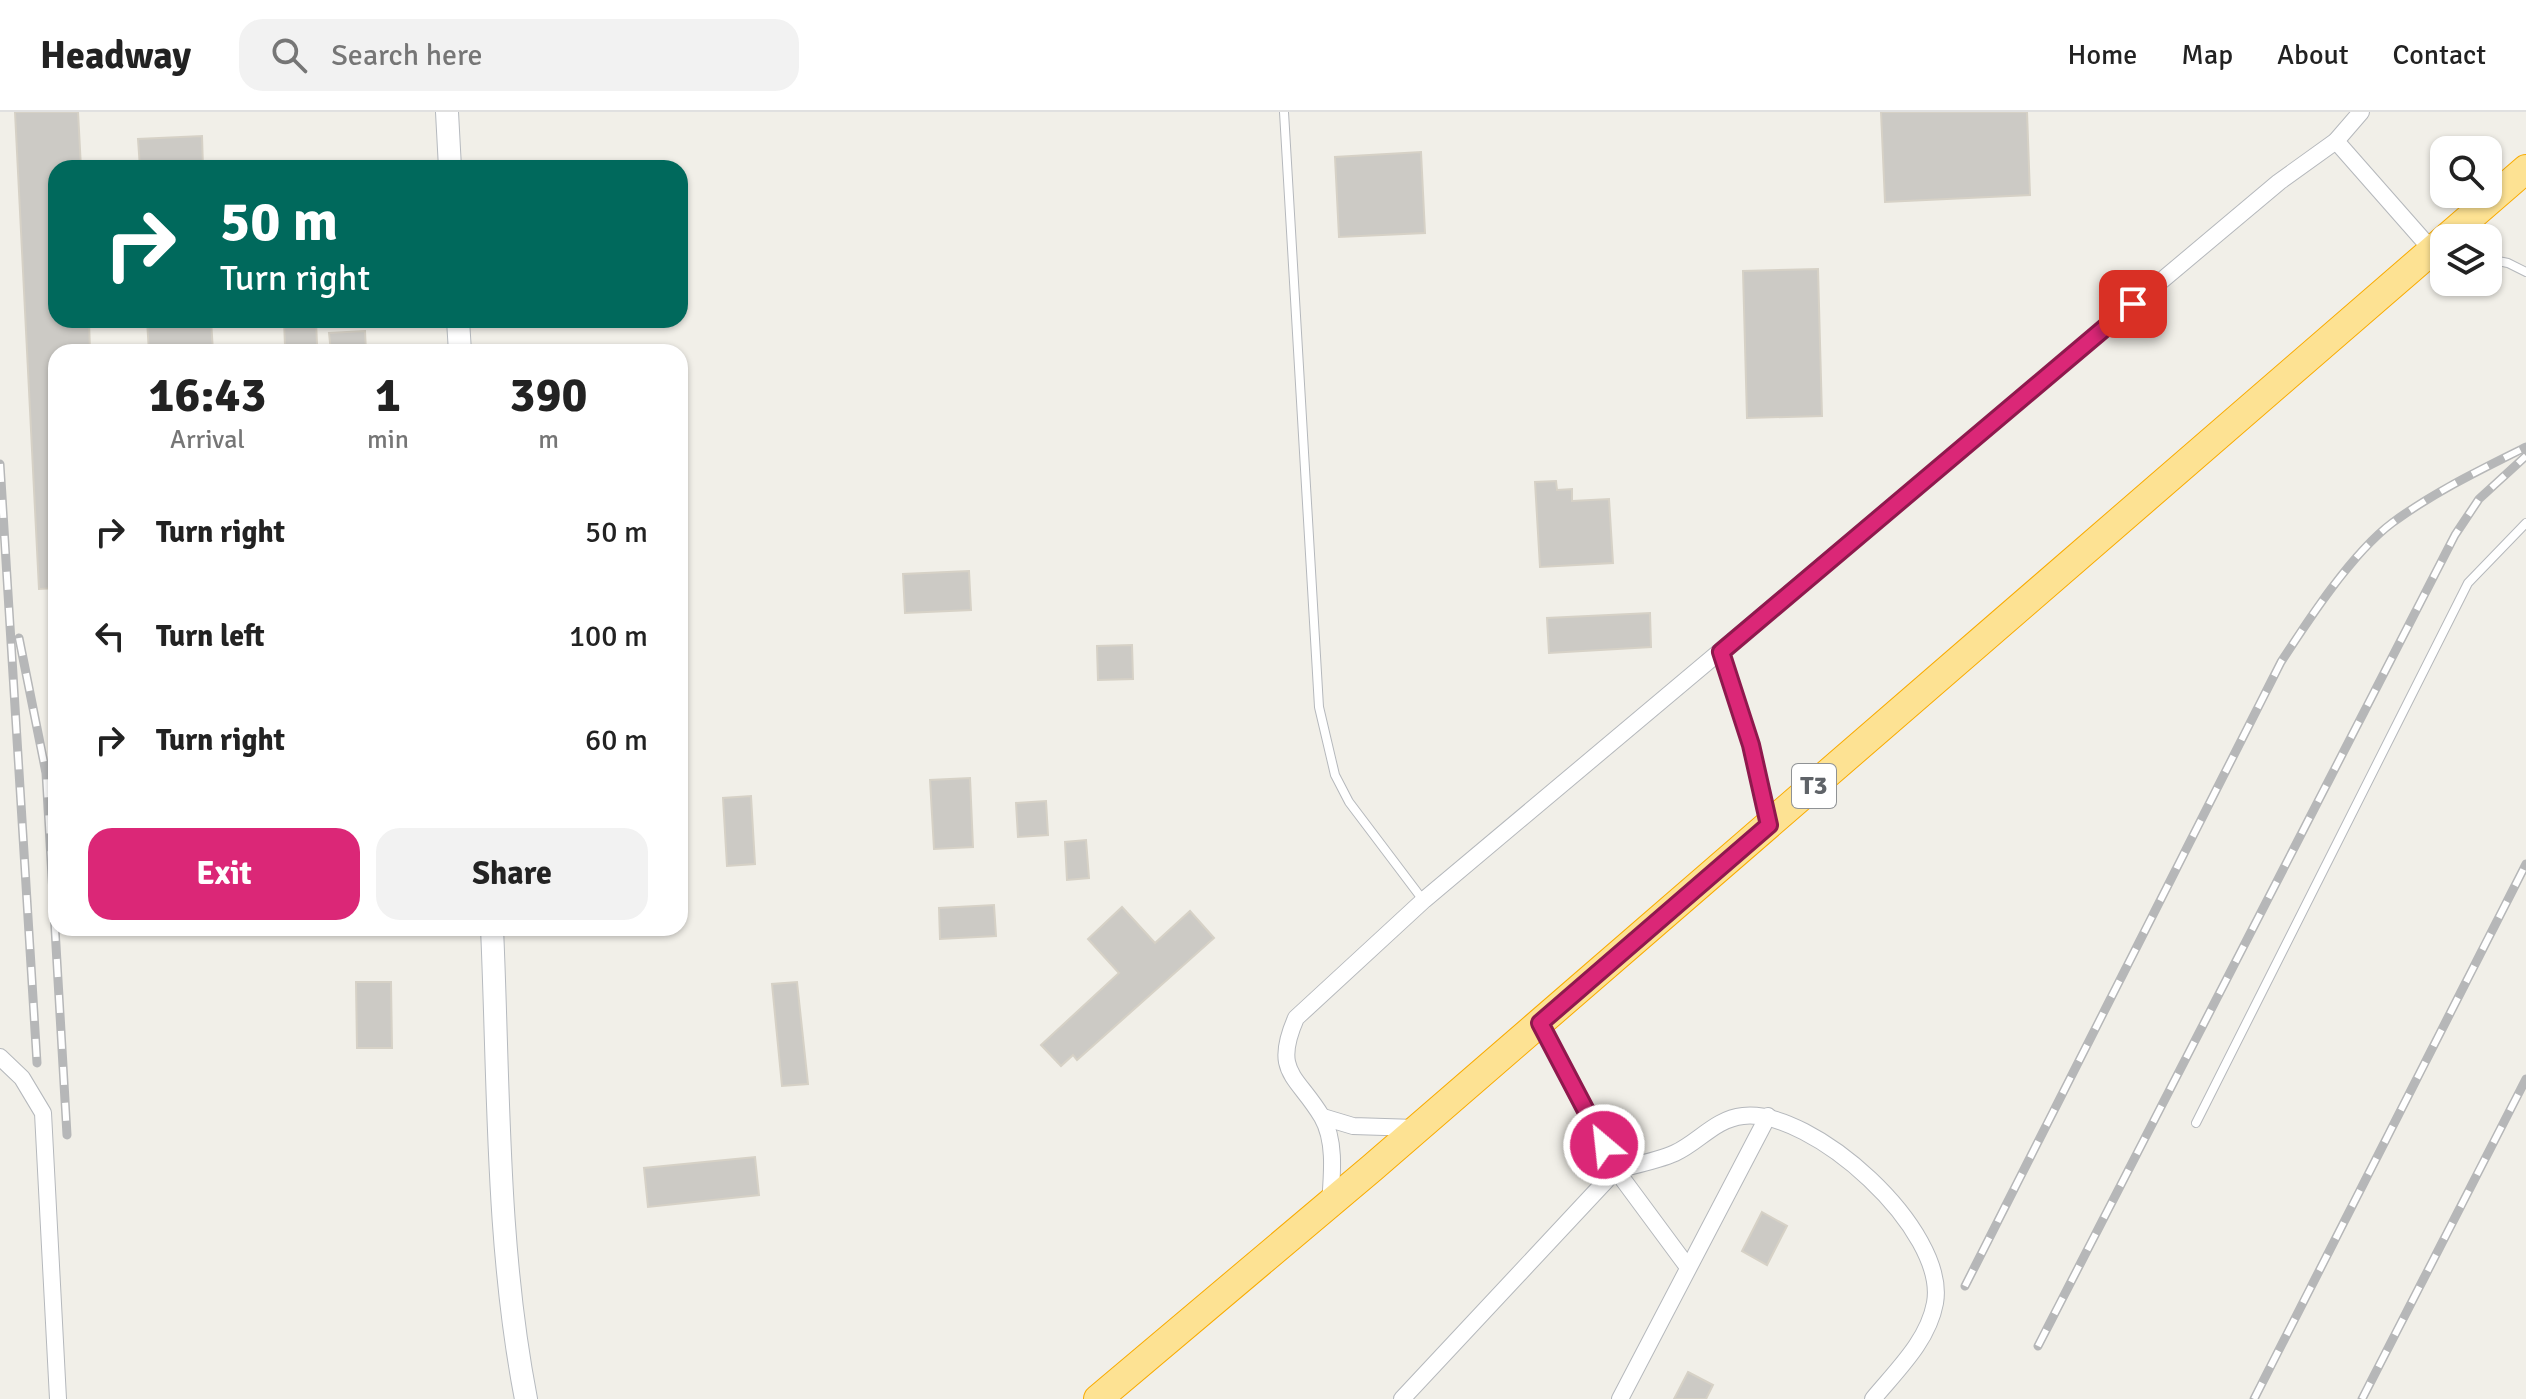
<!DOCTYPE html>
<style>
:root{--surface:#fff;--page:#f2f2f2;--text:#222;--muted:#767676;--line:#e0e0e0;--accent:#db2777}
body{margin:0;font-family:Signika,sans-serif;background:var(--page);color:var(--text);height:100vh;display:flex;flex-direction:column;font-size:30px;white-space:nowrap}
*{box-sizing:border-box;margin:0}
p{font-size:26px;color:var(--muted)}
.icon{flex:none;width:44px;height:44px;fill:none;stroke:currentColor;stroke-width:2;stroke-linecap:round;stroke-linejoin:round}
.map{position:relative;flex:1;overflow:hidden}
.panel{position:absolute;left:48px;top:232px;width:640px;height:592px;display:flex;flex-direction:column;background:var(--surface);border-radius:24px;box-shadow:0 2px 6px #0004}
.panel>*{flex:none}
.guide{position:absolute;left:48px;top:48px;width:640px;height:168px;border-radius:24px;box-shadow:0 2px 6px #0004;background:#00695c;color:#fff;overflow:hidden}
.fabs{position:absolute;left:2430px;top:24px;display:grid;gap:16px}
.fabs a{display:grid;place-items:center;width:72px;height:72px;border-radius:16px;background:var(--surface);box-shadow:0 2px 6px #0004;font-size:40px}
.pin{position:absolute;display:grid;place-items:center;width:68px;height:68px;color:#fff;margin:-34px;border-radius:16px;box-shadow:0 4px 12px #0006}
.me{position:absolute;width:88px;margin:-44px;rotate:332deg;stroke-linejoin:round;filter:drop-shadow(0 0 6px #0008)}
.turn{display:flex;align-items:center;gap:28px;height:168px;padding:0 40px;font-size:36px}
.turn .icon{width:104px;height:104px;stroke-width:2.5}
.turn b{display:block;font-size:56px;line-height:68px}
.eta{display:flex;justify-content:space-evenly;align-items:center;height:136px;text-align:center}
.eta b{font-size:48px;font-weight:700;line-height:56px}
.cta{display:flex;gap:16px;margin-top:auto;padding:16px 40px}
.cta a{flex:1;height:92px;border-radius:24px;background:var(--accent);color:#fff;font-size:32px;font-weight:700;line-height:92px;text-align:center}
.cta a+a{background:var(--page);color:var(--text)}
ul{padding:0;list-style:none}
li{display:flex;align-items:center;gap:24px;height:104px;padding:0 40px}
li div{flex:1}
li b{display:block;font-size:30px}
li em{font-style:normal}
header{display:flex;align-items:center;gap:48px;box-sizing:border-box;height:112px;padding:0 40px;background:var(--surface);border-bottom:2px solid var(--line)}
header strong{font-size:38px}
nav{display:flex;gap:44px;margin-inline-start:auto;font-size:28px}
.search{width:560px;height:72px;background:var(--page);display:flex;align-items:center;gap:20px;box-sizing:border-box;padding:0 28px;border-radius:24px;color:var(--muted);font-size:30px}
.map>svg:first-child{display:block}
.building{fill:#cccac5;stroke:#d6d1c6;stroke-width:2}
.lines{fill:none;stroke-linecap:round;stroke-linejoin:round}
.lane-casing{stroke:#b5b8bc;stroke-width:10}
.street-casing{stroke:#b5b8bc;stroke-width:18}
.secondary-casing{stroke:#b6babf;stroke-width:24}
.highway-casing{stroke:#f9ab00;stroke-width:30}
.lane{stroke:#fff;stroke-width:8}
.street{stroke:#fff;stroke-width:16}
.secondary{stroke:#fff;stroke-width:22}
.highway{stroke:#fde293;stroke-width:28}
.rail-casing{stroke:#b6b7b8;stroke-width:9}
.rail{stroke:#fff;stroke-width:6;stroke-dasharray:18;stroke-linecap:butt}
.route-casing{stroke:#8e194d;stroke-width:20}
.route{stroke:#db2777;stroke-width:14}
.labels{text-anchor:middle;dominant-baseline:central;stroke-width:7;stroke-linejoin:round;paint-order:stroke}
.shield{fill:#fff;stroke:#8f9295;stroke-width:2}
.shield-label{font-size:26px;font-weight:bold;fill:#5f6368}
</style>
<header>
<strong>Headway</strong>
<div class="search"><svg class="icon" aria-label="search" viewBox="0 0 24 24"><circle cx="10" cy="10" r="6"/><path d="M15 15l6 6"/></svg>Search here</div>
<nav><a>Home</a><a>Map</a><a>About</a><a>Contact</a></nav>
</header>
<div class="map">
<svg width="2526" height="1287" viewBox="0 0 2526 1287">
<rect width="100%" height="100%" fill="#f1efe8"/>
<g class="building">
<path d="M15,0H78L81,56H56V208H89L90,240H56V476L39,477Z"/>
<path d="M1881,0H2027L2030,83L1885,90Z"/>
<path d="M202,24L203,56H140L138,27Z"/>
<path d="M1421,40L1425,121L1339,125L1335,45Z"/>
<path d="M1818,157L1822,304L1747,306L1743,159Z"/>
<path d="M147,208H211L213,240H149Z"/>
<path d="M284,208H316L317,233L285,234Z"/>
<path d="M365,219L366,240H331L329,221Z"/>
<path d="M1556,369L1557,378L1572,377V389L1609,387L1613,451L1540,455L1535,370Z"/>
<path d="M969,459L971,498L905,501L903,462Z"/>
<path d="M1650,501L1651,535L1549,541L1547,506Z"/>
<path d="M1132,533L1133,567L1098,568L1097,534Z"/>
<path d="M970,666L973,735L934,737L930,668Z"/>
<path d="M751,684L755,752L727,754L723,686Z"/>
<path d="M1046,689L1048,723L1018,725L1016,691Z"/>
<path d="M1086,728L1089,766L1067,768L1065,730Z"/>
<path d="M994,793L996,824L940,827L939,796Z"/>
<path d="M1122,795L1155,831L1190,799L1214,826L1077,948L1073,943L1061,954L1041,933L1119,861L1088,827Z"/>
<path d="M356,870H391L392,936H357Z"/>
<path d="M797,870L808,972L782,974L772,872Z"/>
<path d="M755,1045L759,1083L648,1095L644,1056Z"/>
<path d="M1762,1100L1787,1114L1767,1153L1742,1139Z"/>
<path d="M1688,1260L1713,1273L1706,1287H1674Z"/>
</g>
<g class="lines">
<defs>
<g id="lane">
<path d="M1284,0L1319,595L1335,663L1349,690L1423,788"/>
<path d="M2488,147L2508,151L2526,160"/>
<path d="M2196,1011L2468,471L2526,411"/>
</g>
<g id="street">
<path d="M2336,29L2431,137"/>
<path d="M1721,540L1751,633L1769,713"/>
<path d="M0,945L22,966L43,1001L58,1287"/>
<path d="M1323,1005L1353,1014L1416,1016"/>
<path d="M1330,1091C1332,1064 1336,1029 1322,1005C1297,963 1272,961 1296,906L1424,788L2279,70L2336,29L2361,0"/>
<path d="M1687,1154L1616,1058C1635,1053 1657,1049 1675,1041C1699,1030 1715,1007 1743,1004C1812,996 1948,1118 1935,1191C1928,1229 1897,1258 1873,1287"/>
<path d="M1402,1287L1616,1058L1540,911"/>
<path d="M1620,1287L1768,1004"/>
</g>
<g id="secondary">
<path d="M447,0L450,56"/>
<path d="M458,208L460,240"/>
<path d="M492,816C499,972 496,1133 526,1287"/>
</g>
<path id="highway" d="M1098,1287L1372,1056L2526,57"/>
</defs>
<use href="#lane" class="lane-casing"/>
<use href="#street" class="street-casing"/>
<use href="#secondary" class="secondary-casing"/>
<use href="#highway" class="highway-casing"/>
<use href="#lane" class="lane"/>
<use href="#street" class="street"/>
<use href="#secondary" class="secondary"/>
<use href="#highway" class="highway"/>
<defs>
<g id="rail">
<path d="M0,352L37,951"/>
<path d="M19,526L46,661L67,1023"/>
<path d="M1965,1174L2281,550C2309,507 2352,441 2392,411C2434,380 2480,358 2526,335"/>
<path d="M2038,1234L2455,423L2479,387L2526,344"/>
<path d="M2254,1287L2526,752"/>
<path d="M2362,1287L2526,967"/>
</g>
</defs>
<use href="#rail" class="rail-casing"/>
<use href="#rail" class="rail"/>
</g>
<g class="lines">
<defs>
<path id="route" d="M1604,1033L1540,911L1769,713L1751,633L1721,540L2133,192"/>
</defs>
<use href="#route" class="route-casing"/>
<use href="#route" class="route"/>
</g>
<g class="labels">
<rect class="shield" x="1792" y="652" width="44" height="44" rx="6"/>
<g class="shield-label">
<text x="1814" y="674">T3</text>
</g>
</g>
</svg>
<div class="fabs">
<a><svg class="icon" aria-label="search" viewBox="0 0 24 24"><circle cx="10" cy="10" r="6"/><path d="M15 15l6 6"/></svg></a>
<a><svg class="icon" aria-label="layers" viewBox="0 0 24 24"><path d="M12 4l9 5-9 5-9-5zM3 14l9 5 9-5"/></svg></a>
</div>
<div class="pin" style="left:2133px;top:192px;background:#d93025"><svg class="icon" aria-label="arrive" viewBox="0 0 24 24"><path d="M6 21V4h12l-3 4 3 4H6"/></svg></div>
<svg class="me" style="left:1604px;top:1033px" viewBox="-20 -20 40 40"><circle r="17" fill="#db2777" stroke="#fff" stroke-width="3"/><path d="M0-11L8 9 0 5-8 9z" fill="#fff"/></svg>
<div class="guide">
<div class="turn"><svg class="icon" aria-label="right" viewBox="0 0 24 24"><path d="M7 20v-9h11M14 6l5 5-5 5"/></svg><div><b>50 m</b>Turn right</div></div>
</div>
<section class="panel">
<div class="eta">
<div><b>16:43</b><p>Arrival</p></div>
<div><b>1</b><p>min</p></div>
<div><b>390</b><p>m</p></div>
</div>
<ul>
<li><svg class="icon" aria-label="right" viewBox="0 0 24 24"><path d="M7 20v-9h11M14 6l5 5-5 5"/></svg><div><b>Turn right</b></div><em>50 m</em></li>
<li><svg class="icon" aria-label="left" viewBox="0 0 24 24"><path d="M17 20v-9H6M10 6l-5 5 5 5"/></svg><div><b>Turn left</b></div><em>100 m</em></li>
<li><svg class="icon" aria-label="right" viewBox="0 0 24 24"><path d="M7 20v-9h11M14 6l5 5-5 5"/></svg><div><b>Turn right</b></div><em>60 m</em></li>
</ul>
<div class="cta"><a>Exit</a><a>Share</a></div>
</section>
</div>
